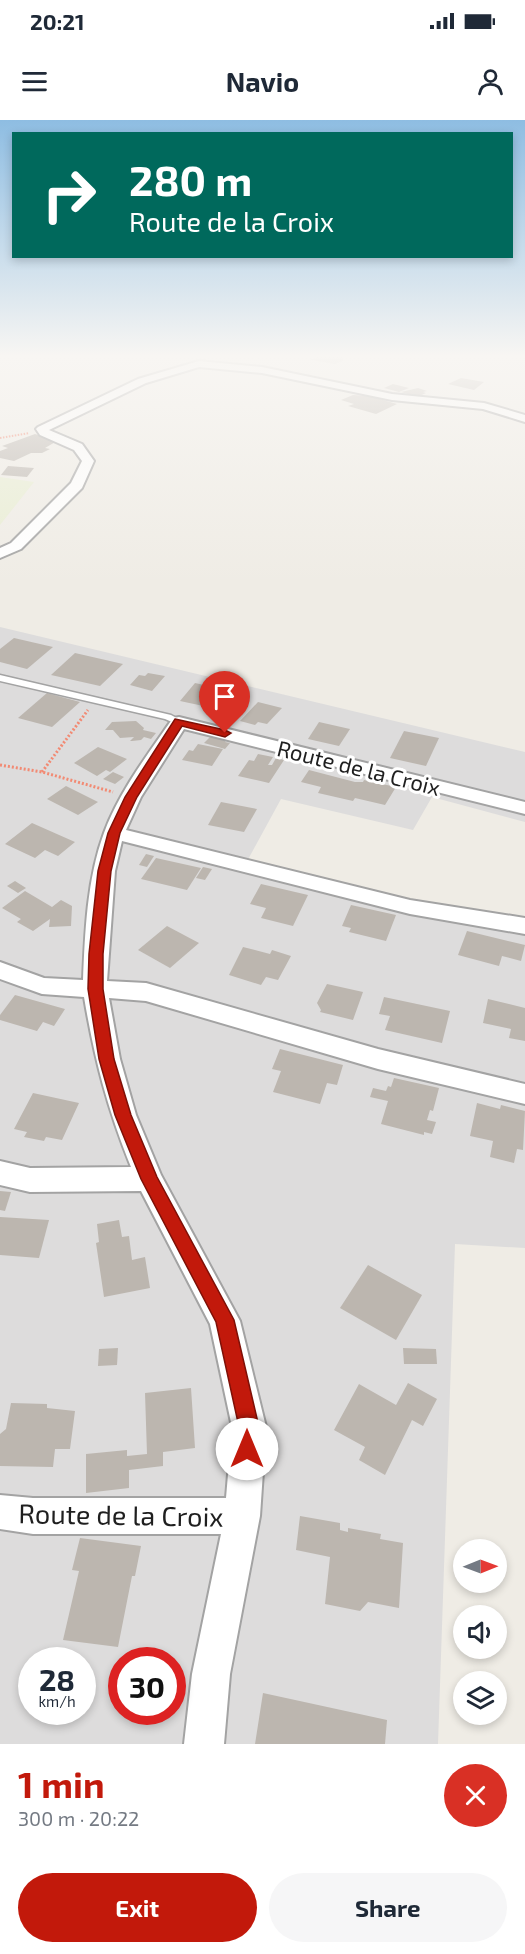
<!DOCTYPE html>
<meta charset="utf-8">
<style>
:root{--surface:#fff;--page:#f6f6f7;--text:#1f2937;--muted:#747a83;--accent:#c2190b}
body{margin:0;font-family:"Exo 2",sans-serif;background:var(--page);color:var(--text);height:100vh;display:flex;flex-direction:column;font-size:22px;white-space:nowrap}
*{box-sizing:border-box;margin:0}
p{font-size:20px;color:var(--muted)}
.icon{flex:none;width:33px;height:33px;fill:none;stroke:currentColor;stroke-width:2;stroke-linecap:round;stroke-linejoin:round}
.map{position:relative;height:1624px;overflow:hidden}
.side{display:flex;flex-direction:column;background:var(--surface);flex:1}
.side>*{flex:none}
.top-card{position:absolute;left:12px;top:12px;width:501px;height:126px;border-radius:0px;box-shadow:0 3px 9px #0003;background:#00695c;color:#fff;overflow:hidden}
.needle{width:39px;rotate:89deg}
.fabs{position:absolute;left:453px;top:1419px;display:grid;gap:12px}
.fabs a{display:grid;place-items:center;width:54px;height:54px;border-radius:50%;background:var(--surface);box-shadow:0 3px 9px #0003;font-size:30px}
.speed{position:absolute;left:18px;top:1527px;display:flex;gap:12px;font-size:30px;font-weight:700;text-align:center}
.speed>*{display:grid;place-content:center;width:78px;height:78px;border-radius:50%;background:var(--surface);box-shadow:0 3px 9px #0003;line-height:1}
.speed small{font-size:15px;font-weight:400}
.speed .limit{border:9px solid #d22;background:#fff;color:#111}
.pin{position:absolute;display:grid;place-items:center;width:51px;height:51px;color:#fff;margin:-62px -26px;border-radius:50% 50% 50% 0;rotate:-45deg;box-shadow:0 0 6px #0007}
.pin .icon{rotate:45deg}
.me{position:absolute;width:66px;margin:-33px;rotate:0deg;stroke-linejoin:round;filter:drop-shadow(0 0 4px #0008)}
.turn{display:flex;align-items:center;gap:21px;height:126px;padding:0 18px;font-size:27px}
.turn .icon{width:78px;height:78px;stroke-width:2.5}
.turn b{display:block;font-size:42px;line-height:51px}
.round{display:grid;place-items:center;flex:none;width:63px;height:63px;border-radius:32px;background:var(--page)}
.summary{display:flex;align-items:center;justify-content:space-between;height:102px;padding:0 18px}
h1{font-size:36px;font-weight:700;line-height:45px;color:var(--accent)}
.button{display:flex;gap:12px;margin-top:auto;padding:12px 18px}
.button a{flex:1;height:69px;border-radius:36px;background:var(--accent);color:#fff;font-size:24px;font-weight:700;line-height:69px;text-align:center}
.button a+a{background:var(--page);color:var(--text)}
.status{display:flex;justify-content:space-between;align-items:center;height:42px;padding:0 30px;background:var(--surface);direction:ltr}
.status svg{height:16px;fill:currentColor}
header{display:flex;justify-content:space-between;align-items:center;height:78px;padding:0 18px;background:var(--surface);font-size:27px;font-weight:700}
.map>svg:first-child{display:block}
.residential{fill:#dddcdc;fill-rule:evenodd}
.farmland{fill:#e8edd2}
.building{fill:#bcb6af}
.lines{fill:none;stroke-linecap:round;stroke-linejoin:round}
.service-casing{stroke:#a3a3a3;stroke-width:3}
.minor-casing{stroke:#a3a3a3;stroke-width:4}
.path-far1{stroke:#f28a73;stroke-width:2;stroke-dasharray:1.5 1.5;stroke-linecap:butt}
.path{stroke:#f28a73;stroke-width:3;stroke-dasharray:2 2;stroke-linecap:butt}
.service{fill:#fff;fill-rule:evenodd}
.minor{fill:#fff;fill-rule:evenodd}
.route{fill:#c2190b;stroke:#7e1007;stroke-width:1.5}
.labels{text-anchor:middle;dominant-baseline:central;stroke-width:6;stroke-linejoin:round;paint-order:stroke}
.street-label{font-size:22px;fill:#1f1f1f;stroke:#fff}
.near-street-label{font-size:27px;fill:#1f1f1f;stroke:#fff}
</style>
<div class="status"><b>20:21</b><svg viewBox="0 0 49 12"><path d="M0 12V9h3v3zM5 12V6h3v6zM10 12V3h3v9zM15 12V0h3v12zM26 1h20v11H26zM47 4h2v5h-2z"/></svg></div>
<header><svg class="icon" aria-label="menu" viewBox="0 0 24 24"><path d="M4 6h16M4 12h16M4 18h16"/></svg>Navio<svg class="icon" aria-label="person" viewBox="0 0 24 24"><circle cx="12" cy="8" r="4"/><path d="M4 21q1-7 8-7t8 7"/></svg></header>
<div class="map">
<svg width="525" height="1624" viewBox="0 0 525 1624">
<rect width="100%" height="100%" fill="#efece5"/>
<path class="residential" d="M0,507L525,632V702L432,677L413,710L281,679L245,745L525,806V1128L455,1124L438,1624H0ZM32,1540H82V1592H32ZM122,1540H172V1592H122Z"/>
<path class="farmland" d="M0,357L34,362L0,405Z"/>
<g class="building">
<path d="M318,236L345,237L342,240H345L335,244L311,240Z"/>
<path d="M461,258L484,262L474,270L448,264Z"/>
<path d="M393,264L409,268L399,272L384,268Z"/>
<path d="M418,268L427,271L423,272L426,273L417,277L401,272Z"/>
<path d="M353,275L369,276L397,284L376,294L348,286L354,284L341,280Z"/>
<path d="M35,314L57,321L45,328L50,329L42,333H31L14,341L0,338V331L8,328L2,326Z"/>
<path d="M8,346L34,348L27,357L1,355Z"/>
<path d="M14,518L53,527L27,549L0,542V529Z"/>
<path d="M75,533L123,544L100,566L51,555Z"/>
<path d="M148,553L165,556L152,571L130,565L139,555L145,556Z"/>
<path d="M195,563L222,569L208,587L180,581Z"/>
<path d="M47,573L80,582L52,607L18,598Z"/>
<path d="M258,582L282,588L267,604L258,602L255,605L240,601Z"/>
<path d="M136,601L144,608L143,610L156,613L151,619L144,617L141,620L132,621H130L134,617L120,618L113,610H105L112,602Z"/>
<path d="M319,602L350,609L339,626L308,619Z"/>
<path d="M404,611L439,618L426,646L390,638Z"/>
<path d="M212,615L227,619L225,622L230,623L225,629L204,623Z"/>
<path d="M198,624L223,629L212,646L182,640L189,630L193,631Z"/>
<path d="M98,627L127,639L110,652L106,650L97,656L74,643Z"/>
<path d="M258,634L273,637L268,645H272L276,638L284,640L269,663L238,656L249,640L254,641Z"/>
<path d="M309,650L355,662H363L364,660L396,667L385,685L355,678L353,681L318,673L321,667L301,662Z"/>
<path d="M113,652L124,657L115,664L103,659Z"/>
<path d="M66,666L98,682L78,695L47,679Z"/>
<path d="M221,682L257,689L244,712L208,705Z"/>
<path d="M32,703L75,722L58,736L45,730L35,738L5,724Z"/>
<path d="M146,734L154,736L147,747L139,745Z"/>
<path d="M156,738L201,748L187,770L141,759Z"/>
<path d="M203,747L212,749L205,760L196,758Z"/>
<path d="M15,761L26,768L18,773L7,766Z"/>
<path d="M261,764L308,775L293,806L261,798L266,788L250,784Z"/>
<path d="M25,771L52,787L61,780L72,786L71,806L49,807L50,799L33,811L17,802L21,799L2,788Z"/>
<path d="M351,785L396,795L386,821L349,812L351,808L342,806Z"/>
<path d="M167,806L199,823L170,848L138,830Z"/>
<path d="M467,811L525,825L521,841L502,836L499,846L458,835Z"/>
<path d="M243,827L270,834L272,830L291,836L278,860L266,857L261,865L229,855Z"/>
<path d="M327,864L363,872L353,900L320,892L321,890L317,883Z"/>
<path d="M15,875L65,889L54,906L43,902L37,911L0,900V895Z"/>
<path d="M384,877L450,891L442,923L385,910L390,896L379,894Z"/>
<path d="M488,879L525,888V921L509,918L511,909L483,903Z"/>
<path d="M280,929L343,945L337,965L327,963L320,984L273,972L281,951L272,949Z"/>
<path d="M394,958L439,968L433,991L430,990L427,1000L436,1002L432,1014L424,1012V1015L381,1004L388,981L370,977L373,968L386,971L388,966L391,967Z"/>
<path d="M33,973L79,983L62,1020L46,1017L44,1021L24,1017L27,1012L14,1009Z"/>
<path d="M477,983L500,989L501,985L525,991L523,1030L517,1029L514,1043L490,1037L493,1021L470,1016Z"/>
<path d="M0,1071L11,1072L5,1091L0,1090Z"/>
<path d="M0,1097L49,1100L39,1138L0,1135Z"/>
<path d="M119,1100L122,1117L129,1116L132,1140L145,1137L150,1168L104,1177L96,1123L99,1122L97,1104Z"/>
<path d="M368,1145L422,1175L396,1220L340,1188Z"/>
<path d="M118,1228L117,1245L98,1246L99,1229Z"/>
<path d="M403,1228L436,1229L437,1244H404Z"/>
<path d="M408,1263L437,1279L423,1306L412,1300L385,1355L359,1340L365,1327L334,1310L359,1264L396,1285Z"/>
<path d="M191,1268L195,1328L163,1332V1346L129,1350V1368L86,1373V1334L127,1330V1336L147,1334L145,1273Z"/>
<path d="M11,1283L47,1284V1288L75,1291L70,1329H55L53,1347L0,1346V1314L6,1309Z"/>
<path d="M300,1396L340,1403V1410L348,1412V1408L381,1414L380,1419L403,1423L399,1488L368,1482L360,1491L325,1484L330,1437L296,1430Z"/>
<path d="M80,1418L141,1426L135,1456H132L118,1527L63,1520L79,1451L72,1450Z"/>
<path d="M263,1573L387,1600L385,1624H255Z"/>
</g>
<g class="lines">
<defs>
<path id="service" d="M0,555L171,595L184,602L179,605L165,599L0,561Z"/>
<g id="minor">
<path d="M199,241L262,247L392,274L484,283L525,295V302L483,289L392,280L262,253L199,247L146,263L49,310L82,324L94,341L82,368L21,429L0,438V428L11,423L71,363L82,341L74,330L40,315L36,309L38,307L138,259Z"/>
<path d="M179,597L525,682V694L184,609L141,677L126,710L410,780L525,798V814L410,794L122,721L115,751L107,861L146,863L378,929L525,964V984L378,949L146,881L109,878L120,939L136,995L161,1055L240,1201L266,1307L260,1396L230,1554L224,1624H184L192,1554L221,1414H33L0,1409V1375L33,1378H226L232,1307L210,1204L141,1071L30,1072L0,1065V1041L30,1048L131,1047C107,987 95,941 84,877L42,874L0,859V842L44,858L83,860C85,812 87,759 104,713C119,672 148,634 173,598Z"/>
</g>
</defs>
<use href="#service" class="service-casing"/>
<use href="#minor" class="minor-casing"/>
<path class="path-far1" d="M0,318L29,313"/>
<g class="path">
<path d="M0,645L42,652L113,672"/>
<path d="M42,652L88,590"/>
</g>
<use href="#service" class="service"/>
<use href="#minor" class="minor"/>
</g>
<linearGradient id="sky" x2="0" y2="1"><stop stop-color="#8ebde2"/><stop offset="0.51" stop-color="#f8f6f3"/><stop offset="1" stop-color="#f8f6f3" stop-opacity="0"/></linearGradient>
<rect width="525" height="463" fill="url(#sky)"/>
<path class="route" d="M175,599L225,610L231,613L225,617L182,606L137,677L120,713L111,751L103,834V869L114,939L131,995L157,1057L234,1200L259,1307L258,1329L255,1336L247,1339L240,1336L237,1329L239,1307L216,1202L141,1059L115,995L99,939L88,869L89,834L98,751L108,713L125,677Z"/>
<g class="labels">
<g class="street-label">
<text transform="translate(359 647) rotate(14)">Route de la Croix</text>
</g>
<g class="near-street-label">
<text transform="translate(121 1394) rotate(1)">Route de la Croix</text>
</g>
</g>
</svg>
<div class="fabs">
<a><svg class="needle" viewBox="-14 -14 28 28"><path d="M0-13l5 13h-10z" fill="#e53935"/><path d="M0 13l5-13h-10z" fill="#747a83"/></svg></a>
<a><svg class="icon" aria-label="sound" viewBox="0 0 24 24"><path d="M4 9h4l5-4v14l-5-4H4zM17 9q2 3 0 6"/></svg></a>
<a><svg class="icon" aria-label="layers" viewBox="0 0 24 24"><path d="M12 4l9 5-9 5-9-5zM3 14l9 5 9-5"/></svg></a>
</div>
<div class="speed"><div>28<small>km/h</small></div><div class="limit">30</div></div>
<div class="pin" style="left:225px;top:613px;background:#d93025"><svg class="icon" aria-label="arrive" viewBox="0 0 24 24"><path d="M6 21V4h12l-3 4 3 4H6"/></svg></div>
<svg class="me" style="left:247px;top:1329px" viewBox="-20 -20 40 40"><circle r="19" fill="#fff"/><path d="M0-13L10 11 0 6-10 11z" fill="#c2190b"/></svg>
<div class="top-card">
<div class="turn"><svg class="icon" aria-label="right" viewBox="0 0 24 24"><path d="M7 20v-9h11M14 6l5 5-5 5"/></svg><div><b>280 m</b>Route de la Croix</div></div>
</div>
</div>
<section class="side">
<div class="summary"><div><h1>1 min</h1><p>300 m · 20:22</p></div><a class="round" style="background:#d93025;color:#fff"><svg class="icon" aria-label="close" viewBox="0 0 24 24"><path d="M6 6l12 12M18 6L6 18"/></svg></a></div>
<div class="button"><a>Exit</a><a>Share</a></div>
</section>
